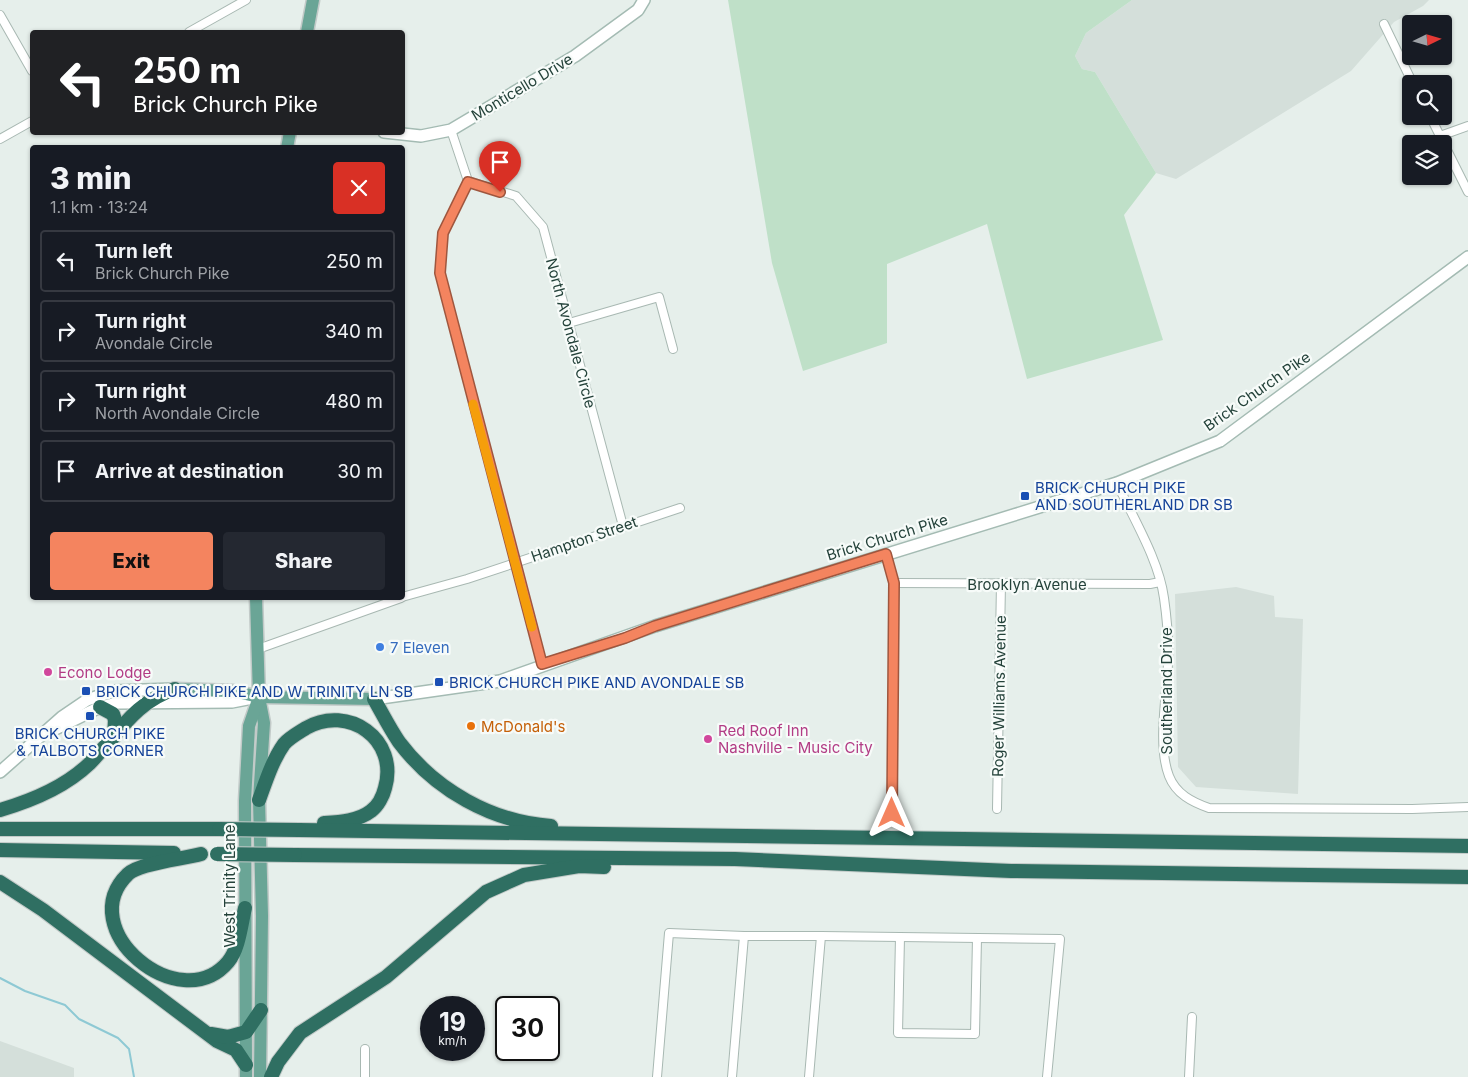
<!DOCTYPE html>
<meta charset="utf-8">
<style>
:root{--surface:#171b24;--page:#242831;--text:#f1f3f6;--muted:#9ea1a6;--line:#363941;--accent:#f4845f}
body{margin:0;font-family:Inter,sans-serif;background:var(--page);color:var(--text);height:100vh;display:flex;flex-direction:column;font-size:19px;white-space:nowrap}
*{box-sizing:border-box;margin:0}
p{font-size:16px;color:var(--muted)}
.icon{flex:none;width:28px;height:28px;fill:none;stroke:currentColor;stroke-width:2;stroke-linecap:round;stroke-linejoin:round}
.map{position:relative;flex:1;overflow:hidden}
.drawer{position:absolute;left:30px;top:145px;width:375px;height:455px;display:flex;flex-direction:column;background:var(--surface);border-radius:5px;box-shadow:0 1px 4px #0004}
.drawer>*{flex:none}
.hud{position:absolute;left:30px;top:30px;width:375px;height:105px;border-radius:5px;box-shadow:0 1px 4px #0004;background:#202124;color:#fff;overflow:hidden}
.needle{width:32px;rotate:85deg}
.controls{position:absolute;left:1402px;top:15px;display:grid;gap:10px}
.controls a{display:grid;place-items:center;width:50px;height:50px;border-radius:5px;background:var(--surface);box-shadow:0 1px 4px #0004;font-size:25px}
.speed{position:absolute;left:420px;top:996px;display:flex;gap:10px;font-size:25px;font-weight:700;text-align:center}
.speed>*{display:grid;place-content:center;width:65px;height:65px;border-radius:50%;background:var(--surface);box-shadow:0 1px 4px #0004;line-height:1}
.speed small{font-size:12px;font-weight:400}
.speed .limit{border:2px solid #111;border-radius:8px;background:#fff;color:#111}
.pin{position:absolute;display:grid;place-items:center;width:42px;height:42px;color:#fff;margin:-51px -21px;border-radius:50% 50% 50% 0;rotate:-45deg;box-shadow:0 0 5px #0007}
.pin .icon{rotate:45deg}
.me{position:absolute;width:55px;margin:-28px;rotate:0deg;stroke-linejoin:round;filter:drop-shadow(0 0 4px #0008)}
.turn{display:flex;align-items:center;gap:18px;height:105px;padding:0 20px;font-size:22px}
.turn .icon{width:65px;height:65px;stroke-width:2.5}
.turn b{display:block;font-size:35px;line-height:42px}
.round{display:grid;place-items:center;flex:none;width:52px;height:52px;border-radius:5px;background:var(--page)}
.head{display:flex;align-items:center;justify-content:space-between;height:85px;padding:0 20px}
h1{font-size:30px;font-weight:800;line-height:38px}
.cta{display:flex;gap:10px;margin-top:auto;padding:10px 20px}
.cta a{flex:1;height:58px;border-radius:5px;background:var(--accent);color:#111;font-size:20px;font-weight:800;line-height:58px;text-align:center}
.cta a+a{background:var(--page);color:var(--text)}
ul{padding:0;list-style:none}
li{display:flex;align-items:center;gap:15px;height:62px;margin:0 10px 8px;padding:0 10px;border:2px solid var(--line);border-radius:5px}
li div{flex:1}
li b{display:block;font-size:19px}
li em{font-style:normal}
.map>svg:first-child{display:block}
.built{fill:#d4dfda}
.green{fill:#bfe0c8}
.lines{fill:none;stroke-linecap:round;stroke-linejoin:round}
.stream{stroke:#8ec9d4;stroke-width:2}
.street-casing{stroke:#a8b8b2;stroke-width:10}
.secondary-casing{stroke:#a4bbb3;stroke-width:14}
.primary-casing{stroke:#c2cac8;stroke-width:15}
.highway-casing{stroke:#c2cac8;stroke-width:16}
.street{stroke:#fff;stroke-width:8}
.secondary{stroke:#fff;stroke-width:11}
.primary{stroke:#6aa596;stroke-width:12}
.highway{stroke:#2f6f62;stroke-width:14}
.highway-bridge-casing{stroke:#c2cac8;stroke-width:16;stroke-linecap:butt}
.highway-bridge{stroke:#2f6f62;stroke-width:14}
.route-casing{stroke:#9f563e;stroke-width:12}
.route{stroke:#f4845f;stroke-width:9}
.slow{stroke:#f59e0b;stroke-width:9}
.transit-dot{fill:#1a4fb4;stroke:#f7fbf9;stroke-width:2}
.shop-dot{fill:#3f7fe0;stroke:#f7fbf9;stroke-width:2}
.hotel-dot{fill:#d1479c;stroke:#f7fbf9;stroke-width:2}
.food-dot{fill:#e8710a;stroke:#f7fbf9;stroke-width:2}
.labels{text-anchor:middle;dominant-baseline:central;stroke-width:4.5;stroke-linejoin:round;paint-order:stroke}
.street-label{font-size:15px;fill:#24423a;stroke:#f7fbf9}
.transit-label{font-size:15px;fill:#164399;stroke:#f7fbf9;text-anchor:start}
.shop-label{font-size:15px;fill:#366cbe;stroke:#f7fbf9;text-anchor:start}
.hotel-label{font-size:15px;fill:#b23c85;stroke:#f7fbf9;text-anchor:start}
.food-label{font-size:15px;fill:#c56008;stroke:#f7fbf9;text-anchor:start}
</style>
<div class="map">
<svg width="1468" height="1077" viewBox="0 0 1468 1077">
<rect width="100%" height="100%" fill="#e6efeb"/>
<g class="built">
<path d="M1132,0H1429L1423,6L1394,22L1351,71L1176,179L1156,173L1095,72L1082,69L1075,56L1086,33Z"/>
<path d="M1236,587L1274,596L1275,617L1303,619L1298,794L1196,787L1178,767L1175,594Z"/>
<path d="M0,1041L74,1068V1077H0Z"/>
</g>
<path class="green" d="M728,0H1132L1086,33L1075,56L1082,69L1095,72L1156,173L1124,215L1163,340L1027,379L987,224L887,264V343L803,371L772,263Z"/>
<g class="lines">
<path class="stream" d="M0,978L25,991L65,1005L79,1019L118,1038L129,1049L134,1077"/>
<defs>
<g id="street">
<path d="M0,15L32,71"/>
<path d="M1384,24L1413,84"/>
<path d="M189,32L246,0"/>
<path d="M1430,116L1468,192"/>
<path d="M451,130L468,181"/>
<path d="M1440,136L1468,126"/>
<path d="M0,139L32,121"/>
<path d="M468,181L443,233L440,273L542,664"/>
<path d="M468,181L516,196L543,227L623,526"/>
<path d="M569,323L659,297L673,349"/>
<path d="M1117,483C1133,518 1159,560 1164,598C1167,619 1169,642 1168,663C1167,695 1157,745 1169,776C1176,794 1192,802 1209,808L1412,809L1468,807"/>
<path d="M886,554L894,583L892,813"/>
<path d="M894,583L1150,584L1160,582"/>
<path d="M402,597L467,579L680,508"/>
<path d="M258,649L401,598"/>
<path d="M997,809L1001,583"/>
<path d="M821,936L1060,939L1047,1077"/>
<path d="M900,937L898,1033L975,1034L977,938"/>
<path d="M365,1049V1077"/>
<path d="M657,1077L669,933L744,936H821L809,1077"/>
<path d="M732,1077L744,936"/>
<path d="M1189,1077L1192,1017"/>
</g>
<g id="secondary">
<path d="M384,132L421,136L451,130L575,56L638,10L644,0"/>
<path d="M374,699L500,681L655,626L1117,483L1220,441L1468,257"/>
<path d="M47,733L100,707L117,703L232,702L258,697"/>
<path d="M0,772L62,717L87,700L114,691L173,689"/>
</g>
<g id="primary">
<path d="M307,32L313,0"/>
<path d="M287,148L290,132"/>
<path d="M256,598L259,697L264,723L259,800L262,916L260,1077"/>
<path d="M175,689L233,691L259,697L374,699"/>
<path d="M246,1077L245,801L249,726L258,700"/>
</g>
<g id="highway">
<path d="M374,699C382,713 390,729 399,742C435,790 492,822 551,826"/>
<path d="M100,707L113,714L115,720L114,737"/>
<path d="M259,800C266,781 272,761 284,744C289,738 298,733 306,728C348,704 399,739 385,788C383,796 378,806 371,811C358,821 340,822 324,823"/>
<path d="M0,810C31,801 66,786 89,764C118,735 134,702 175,689"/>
<path d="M0,829H219"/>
<path d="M299,830L1468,846"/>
<path d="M0,850L174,853"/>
<path d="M201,854C183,859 139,863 128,874C71,929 180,1019 228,962C239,949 241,925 245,908"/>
<path d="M295,855L735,859L1011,871L1468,877"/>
<path d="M0,882L43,910L217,1041L236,1050L246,1065"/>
<path d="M211,1034L228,1037L246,1032L261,1010"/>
<path d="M271,1077L278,1062L300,1033L386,977L486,892L524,875L579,866L604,867"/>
</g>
</defs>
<use href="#street" class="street-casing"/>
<use href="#secondary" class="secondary-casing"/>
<use href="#primary" class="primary-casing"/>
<use href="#highway" class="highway-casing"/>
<use href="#street" class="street"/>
<use href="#secondary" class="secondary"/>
<use href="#primary" class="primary"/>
<use href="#highway" class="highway"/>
<defs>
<g id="highway-bridge">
<path d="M219,829L299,830"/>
<path d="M217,854L295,855"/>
</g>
</defs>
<use href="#highway-bridge" class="highway-bridge-casing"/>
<use href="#highway-bridge" class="highway-bridge"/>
</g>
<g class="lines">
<defs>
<path id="route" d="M500,192L468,182L443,233L440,273L542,664L625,638L655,626L886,554L894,583L892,813"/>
</defs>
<use href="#route" class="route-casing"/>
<use href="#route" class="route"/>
<path class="slow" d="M473,404L532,627"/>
</g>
<g class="transit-dot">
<rect x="1020" y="491" width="10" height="10" rx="2.5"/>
<rect x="434" y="677" width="10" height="10" rx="2.5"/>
<rect x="81" y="686" width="10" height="10" rx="2.5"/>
<rect x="85" y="711" width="10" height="10" rx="2.5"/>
</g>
<circle class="shop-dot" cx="380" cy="647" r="5"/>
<g class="hotel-dot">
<circle cx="48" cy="672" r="5"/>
<circle cx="708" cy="739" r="5"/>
</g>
<circle class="food-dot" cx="471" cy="726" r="5"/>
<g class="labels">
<g class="street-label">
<text transform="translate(522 87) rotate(-31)">Monticello Drive</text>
<text transform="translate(571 333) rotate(75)">North Avondale Circle</text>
<text transform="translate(1257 391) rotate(-35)">Brick Church Pike</text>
<text transform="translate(887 537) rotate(-17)">Brick Church Pike</text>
<text transform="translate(584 539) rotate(-19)">Hampton Street</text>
<text x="1027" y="584">Brooklyn Avenue</text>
<text transform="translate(1166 691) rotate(-90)">Southerland Drive</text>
<text transform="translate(999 696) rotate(-89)">Roger Williams Avenue</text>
<text transform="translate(229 886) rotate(-90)">West Trinity Lane</text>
</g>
<g class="transit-label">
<text x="1035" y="487">BRICK CHURCH PIKE<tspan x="1035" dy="17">AND SOUTHERLAND DR SB</tspan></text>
<text x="449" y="682">BRICK CHURCH PIKE AND AVONDALE SB</text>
<text x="96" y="691">BRICK CHURCH PIKE AND W TRINITY LN SB</text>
<text x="90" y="733" text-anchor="middle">BRICK CHURCH PIKE<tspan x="90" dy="17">&amp; TALBOTS CORNER</tspan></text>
</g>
<g class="shop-label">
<text x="390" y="647">7 Eleven</text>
</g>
<g class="hotel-label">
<text x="58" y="672">Econo Lodge</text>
<text x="718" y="730">Red Roof Inn<tspan x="718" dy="17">Nashville - Music City</tspan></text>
</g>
<g class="food-label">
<text x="481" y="726">McDonald's</text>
</g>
</g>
</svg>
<div class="controls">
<a><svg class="needle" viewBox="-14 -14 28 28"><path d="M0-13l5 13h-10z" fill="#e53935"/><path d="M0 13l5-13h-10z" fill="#9ea1a6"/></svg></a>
<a><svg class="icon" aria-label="search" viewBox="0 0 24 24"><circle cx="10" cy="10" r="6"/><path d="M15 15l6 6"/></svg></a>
<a><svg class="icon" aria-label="layers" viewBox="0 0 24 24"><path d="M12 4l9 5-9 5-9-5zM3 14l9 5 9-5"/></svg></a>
</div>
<div class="speed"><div>19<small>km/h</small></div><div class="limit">30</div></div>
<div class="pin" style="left:500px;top:192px;background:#d93025"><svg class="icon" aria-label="arrive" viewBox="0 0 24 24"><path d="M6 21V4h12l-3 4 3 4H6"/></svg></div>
<svg class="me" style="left:892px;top:813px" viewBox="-20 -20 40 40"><path d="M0-17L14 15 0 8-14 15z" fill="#f4845f" stroke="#fff" stroke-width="4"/></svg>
<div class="hud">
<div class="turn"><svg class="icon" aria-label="left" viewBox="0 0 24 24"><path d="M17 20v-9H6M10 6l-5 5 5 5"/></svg><div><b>250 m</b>Brick Church Pike</div></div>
</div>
<section class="drawer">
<div class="head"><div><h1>3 min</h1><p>1.1 km · 13:24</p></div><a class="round" style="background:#d93025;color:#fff"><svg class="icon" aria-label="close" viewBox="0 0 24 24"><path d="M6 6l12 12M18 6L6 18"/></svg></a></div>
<ul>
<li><svg class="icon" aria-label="left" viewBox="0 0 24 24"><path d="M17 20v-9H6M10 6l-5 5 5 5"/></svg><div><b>Turn left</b><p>Brick Church Pike</p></div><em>250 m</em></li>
<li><svg class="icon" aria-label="right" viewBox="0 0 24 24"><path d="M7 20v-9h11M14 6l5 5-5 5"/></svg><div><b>Turn right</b><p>Avondale Circle</p></div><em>340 m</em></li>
<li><svg class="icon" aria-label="right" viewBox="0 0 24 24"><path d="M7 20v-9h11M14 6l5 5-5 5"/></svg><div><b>Turn right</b><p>North Avondale Circle</p></div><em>480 m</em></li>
<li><svg class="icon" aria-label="arrive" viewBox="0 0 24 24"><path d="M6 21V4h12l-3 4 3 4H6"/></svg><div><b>Arrive at destination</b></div><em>30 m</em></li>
</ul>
<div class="cta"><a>Exit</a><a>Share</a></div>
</section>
</div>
